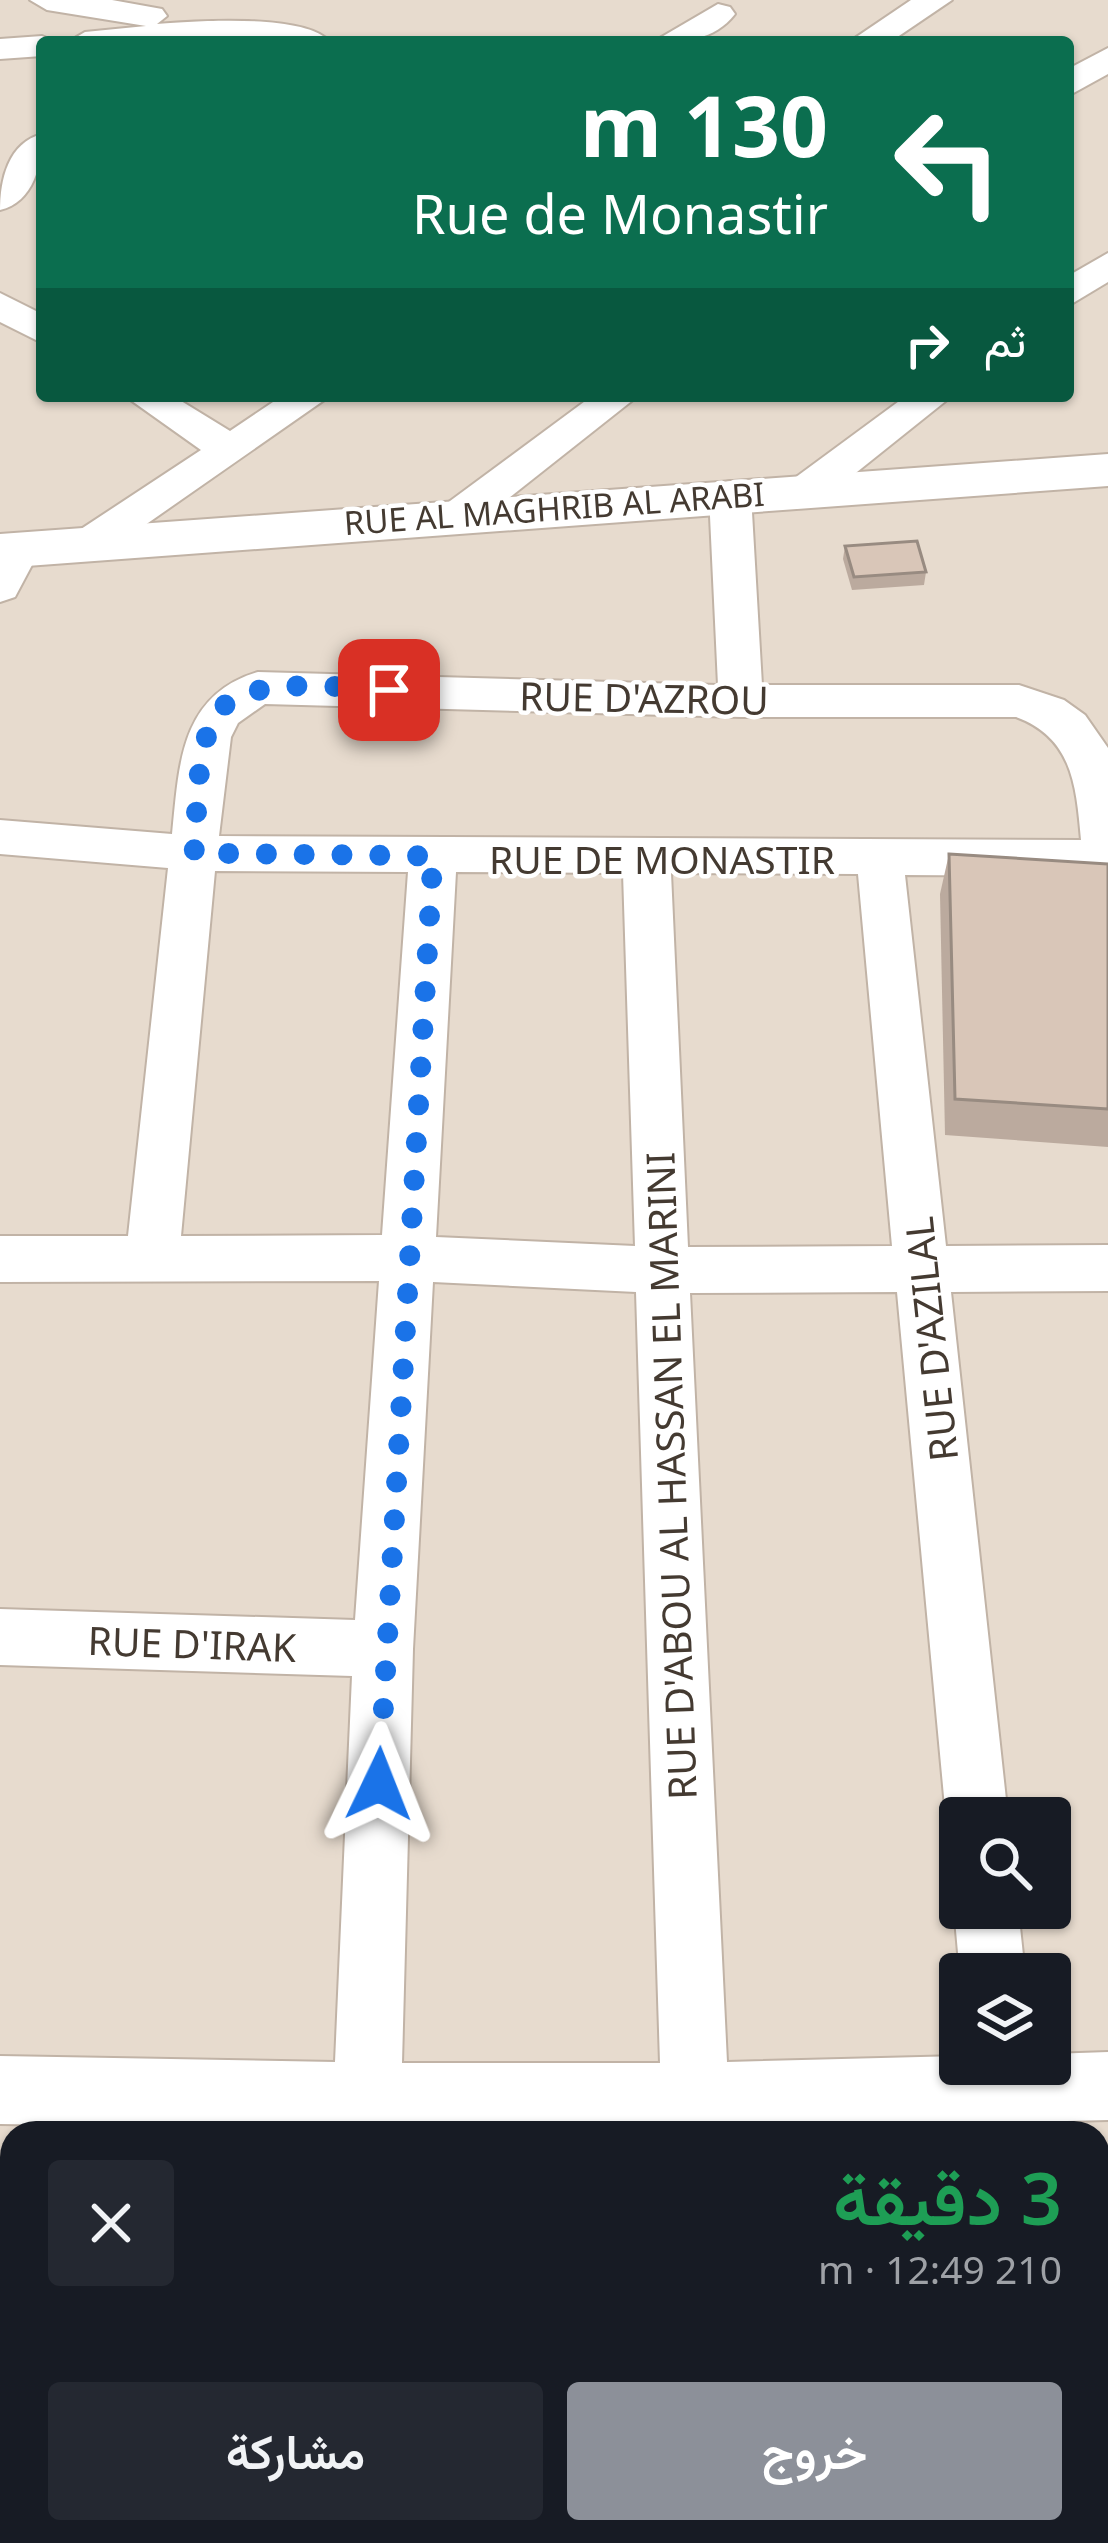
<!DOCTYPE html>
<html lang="ar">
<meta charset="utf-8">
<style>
:root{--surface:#171b24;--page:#242831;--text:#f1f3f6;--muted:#9ea1a6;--accent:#8c9099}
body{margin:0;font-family:"Noto Sans",Vazirmatn,sans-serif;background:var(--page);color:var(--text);direction:rtl;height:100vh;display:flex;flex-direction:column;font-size:45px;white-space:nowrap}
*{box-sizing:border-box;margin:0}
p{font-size:39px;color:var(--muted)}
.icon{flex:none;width:66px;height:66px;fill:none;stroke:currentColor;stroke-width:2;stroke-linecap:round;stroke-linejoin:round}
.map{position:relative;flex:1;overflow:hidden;direction:ltr}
.sheet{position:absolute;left:0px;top:2121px;width:1110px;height:423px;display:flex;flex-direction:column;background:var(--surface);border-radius:36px 36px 0 0;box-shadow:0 3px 9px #0004;direction:rtl}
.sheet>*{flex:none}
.hud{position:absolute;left:36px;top:36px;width:1038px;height:366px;border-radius:12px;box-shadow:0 3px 9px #0004;direction:rtl;background:#0b6e4f;color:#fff;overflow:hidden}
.controls{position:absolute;left:939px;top:1797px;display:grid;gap:24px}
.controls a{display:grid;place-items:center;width:132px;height:132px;border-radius:12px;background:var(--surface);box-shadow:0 3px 9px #0004;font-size:60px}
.pin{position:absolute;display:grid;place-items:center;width:102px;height:102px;color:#fff;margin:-51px;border-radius:24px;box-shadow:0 6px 18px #0006}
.me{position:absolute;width:132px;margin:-66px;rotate:2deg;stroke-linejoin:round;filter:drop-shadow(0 0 9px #0008)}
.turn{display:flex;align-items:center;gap:42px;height:252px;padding:0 48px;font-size:54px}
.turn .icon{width:156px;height:156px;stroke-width:2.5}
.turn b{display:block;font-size:84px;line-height:102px}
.then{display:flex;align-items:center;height:114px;padding:0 48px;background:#0003;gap:24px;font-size:45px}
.round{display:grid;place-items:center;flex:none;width:126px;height:126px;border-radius:12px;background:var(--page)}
.head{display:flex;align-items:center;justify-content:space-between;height:204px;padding:0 48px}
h1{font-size:72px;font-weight:600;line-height:90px;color:#1e9e55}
.action{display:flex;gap:24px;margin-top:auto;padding:24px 48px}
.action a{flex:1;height:138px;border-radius:12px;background:var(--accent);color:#fff;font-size:48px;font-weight:600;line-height:138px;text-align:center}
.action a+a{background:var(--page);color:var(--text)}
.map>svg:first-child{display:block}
.residential{fill:#e7dbce;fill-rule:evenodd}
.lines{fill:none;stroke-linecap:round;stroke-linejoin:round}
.minor-casing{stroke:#c1b3a6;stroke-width:4}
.tertiary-casing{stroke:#c1b3a6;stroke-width:4}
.minor{fill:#fff;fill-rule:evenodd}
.tertiary{fill:#fff;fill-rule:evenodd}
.wall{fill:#bbaa9e}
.building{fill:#d9c6b8;stroke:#988b81;stroke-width:3}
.route{stroke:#1a73e8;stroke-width:21;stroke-dasharray:0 37.8}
.labels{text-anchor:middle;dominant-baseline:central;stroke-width:9;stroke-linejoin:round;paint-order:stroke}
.far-street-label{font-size:33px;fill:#443a31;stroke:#fff}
.street-label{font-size:39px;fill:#443a31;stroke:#fff}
</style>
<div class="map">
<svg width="1108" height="2543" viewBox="0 0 1108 2543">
<rect width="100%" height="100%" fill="#f3eae1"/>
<path class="residential" d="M0,0H1108V2543H0ZM42,42H1068V396H42ZM960,1818H1050V1908H960ZM960,1974H1050V2064H960ZM12,2133H1098V2532H12Z"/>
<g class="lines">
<defs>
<g id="minor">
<path d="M30,0H112L162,9L167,16L157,24C193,21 307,13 330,42H68L85,32L146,26L47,10Z"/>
<path d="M911,0H952L890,42H849Z"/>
<path d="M718,4L730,7L735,14C714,41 684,42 653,42Z"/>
<path d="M42,36L56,42H42V56L0,59V39Z"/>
<path d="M1108,48V74L1068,96V69Z"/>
<path d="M42,134C42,164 34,202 0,210C0,180 8,143 42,134Z"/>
<path d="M1108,253V282L1068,306V276Z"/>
<path d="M0,293L42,314V343L0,322Z"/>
<path d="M125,396H173L230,431L282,396H330L105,553H75L69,543L75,533L201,450Z"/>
<path d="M592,396H638L476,524H446L440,514L446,504Z"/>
<path d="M906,396H952L822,500H792L786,490L792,480Z"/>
<path d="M730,481L745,485L751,495L762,685H1019L1064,700L1085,715L1108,748V893L1091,888L1084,876L905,875L946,1246L1108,1245V1291L951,1292L1008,1818H960V1842L946,1818L897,1292L690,1293L727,2062L960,2056V2064H1050V2054L1108,2052V2120L574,2133L0,2124V2056L335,2062L352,1676L0,1665V1609L355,1620L379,1281L0,1282V1236H128L168,868L0,854V820L172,834C179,765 180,695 258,672L718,685L709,495L715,485ZM265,704L741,717H1016C1073,738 1076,786 1081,840L219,836L231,737L238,723ZM215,871L408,872L382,1235L181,1236ZM456,872L623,873L635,1246L436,1237ZM671,873L858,874L892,1246L688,1247ZM433,1282L636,1292L660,2063H402L413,1649Z"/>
<path d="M19,536L34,540L40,550L15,597L0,602V546Z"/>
<path d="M960,1893V1908H1018L1025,1974L960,1975L954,1908Z"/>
<path d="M1108,2447V2521L1098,2522V2448Z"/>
<path d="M0,2479L12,2484V2532H53L57,2543H0Z"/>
<rect x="541" y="2532" width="74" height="11"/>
<path d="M637,2532H789L785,2543H633Z"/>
</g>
<path id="tertiary" d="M1108,454V486L0,568V534Z"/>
</defs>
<use href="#minor" class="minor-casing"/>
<use href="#tertiary" class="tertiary-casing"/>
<use href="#minor" class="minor"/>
<use href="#tertiary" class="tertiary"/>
</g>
<g class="wall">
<path d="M845,546L926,572L924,585L852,590L843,559Z"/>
<path d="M949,854L1108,864V1147L945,1135L940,894Z"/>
</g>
<g class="building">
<path d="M917,541L926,572L854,577L845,546Z"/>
<path d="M949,854L1108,864V1109L955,1099Z"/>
</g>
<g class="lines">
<path class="route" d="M379,1784L433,856L194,853C198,812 195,760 212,722C234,671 343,688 389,690"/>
</g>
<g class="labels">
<g class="far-street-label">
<text transform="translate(554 508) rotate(-4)">RUE AL MAGHRIB AL ARABI</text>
</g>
<g class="street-label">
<text transform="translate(644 697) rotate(1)">RUE D'AZROU</text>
<text x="662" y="858">RUE DE MONASTIR</text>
<text transform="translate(930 1339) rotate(-96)">RUE D'AZILAL</text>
<text transform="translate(670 1476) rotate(-92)">RUE D'ABOU AL HASSAN EL MARINI</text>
<text transform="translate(192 1643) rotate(2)">RUE D'IRAK</text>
</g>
</g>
</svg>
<div class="controls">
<a><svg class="icon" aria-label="search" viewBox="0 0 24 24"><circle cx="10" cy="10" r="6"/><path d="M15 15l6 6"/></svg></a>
<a><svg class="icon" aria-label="layers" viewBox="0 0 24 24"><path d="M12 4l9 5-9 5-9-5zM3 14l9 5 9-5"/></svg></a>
</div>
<div class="pin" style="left:389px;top:690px;background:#d93025"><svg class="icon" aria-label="arrive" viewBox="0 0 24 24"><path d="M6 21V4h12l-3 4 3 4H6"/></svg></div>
<svg class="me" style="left:379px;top:1784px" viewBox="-20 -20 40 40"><path d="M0-17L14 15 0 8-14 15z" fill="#1a73e8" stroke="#fff" stroke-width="4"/></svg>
<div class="hud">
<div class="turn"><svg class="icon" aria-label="left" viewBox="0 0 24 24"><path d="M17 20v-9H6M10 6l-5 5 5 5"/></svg><div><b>130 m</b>Rue de Monastir</div></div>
<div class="then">ثم<svg class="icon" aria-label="right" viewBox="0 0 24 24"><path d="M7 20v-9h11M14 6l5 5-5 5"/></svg></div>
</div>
<section class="sheet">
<div class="head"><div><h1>3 دقيقة</h1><p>210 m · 12:49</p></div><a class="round"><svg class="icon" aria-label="close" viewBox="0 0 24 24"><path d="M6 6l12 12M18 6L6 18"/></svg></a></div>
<div class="action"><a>خروج</a><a>مشاركة</a></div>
</section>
</div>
